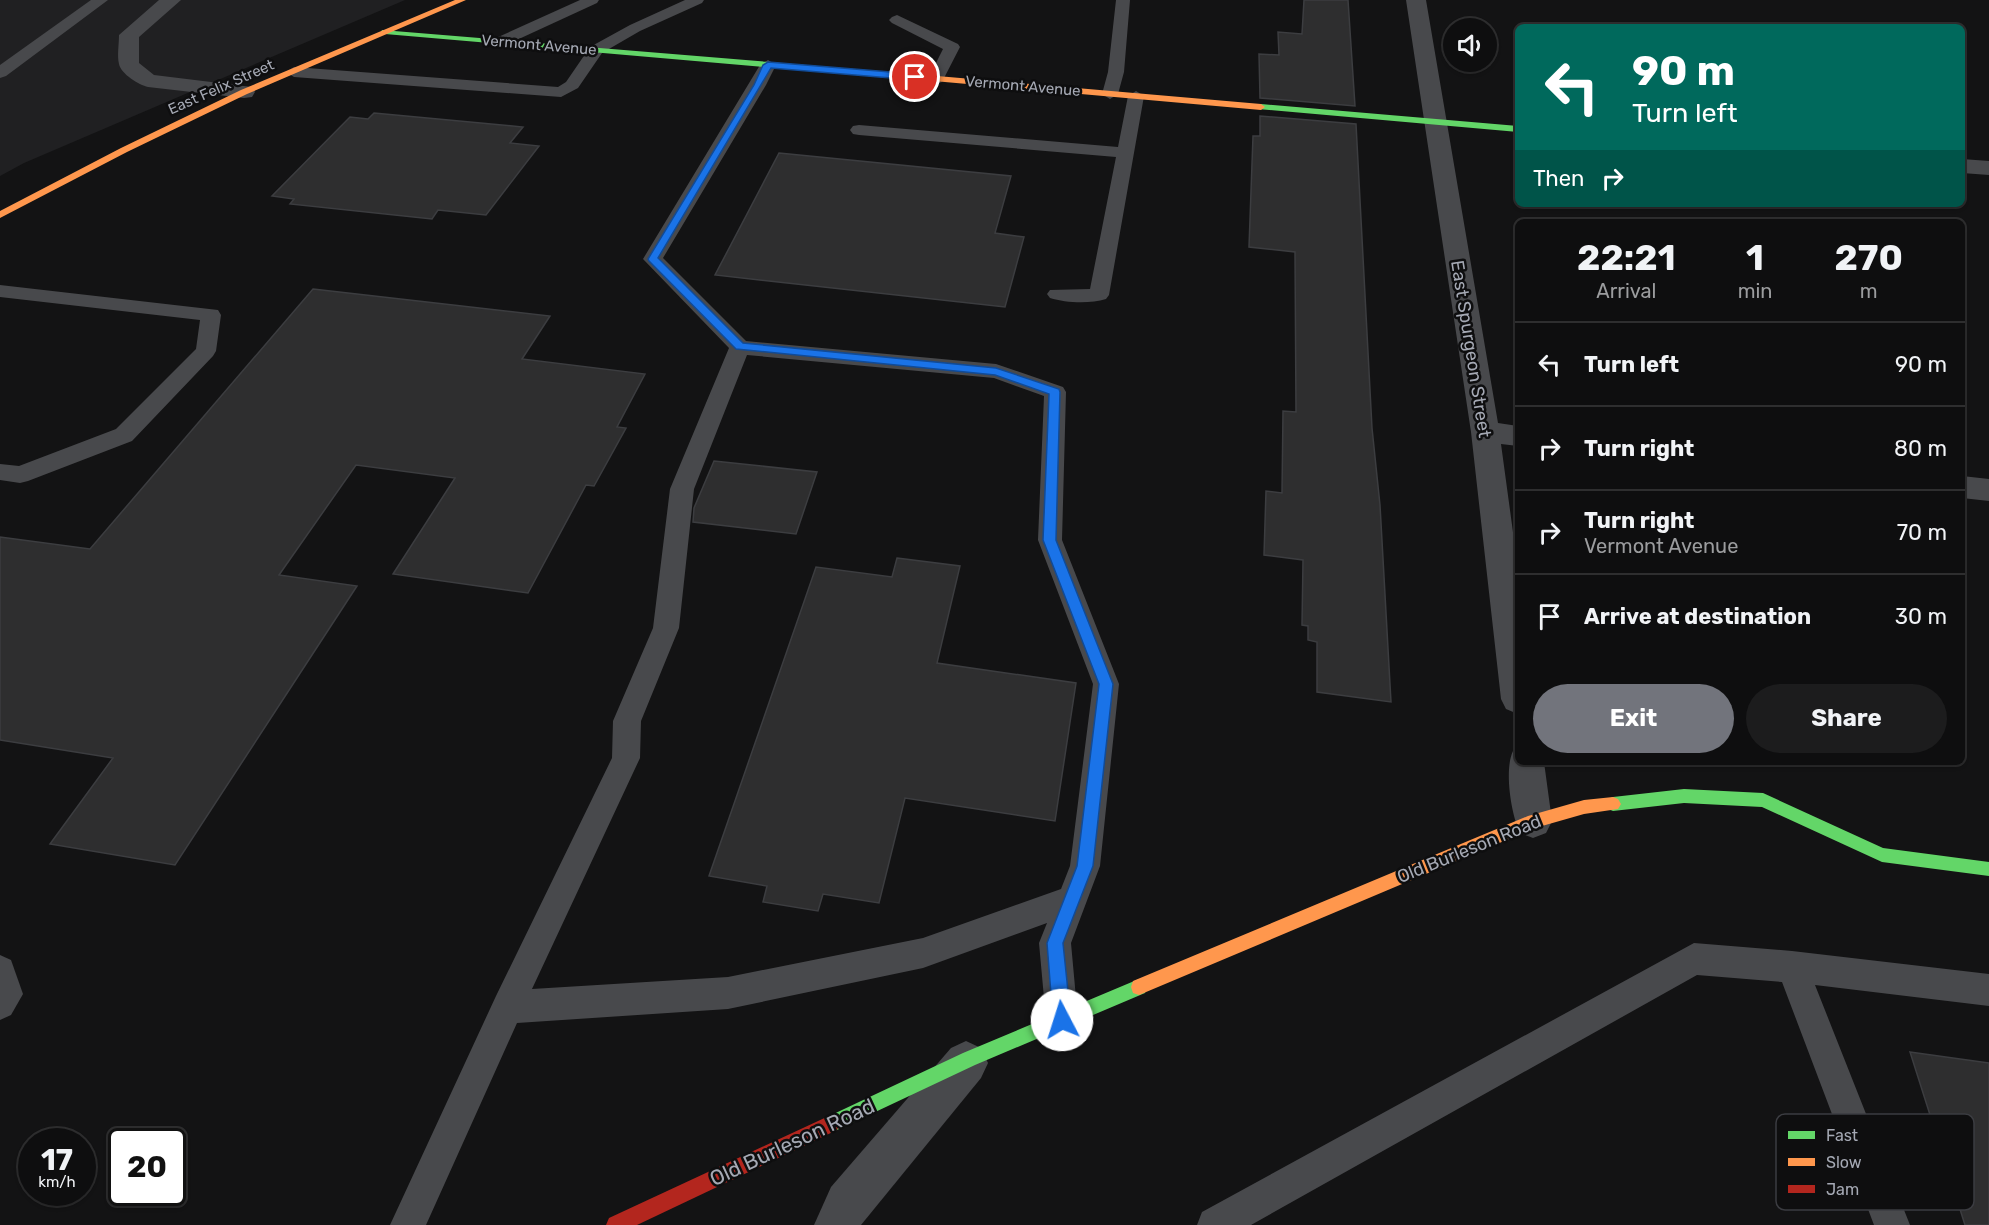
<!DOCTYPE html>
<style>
:root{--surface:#0e0e0f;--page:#1c1c1d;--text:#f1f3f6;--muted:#9b9c9e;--line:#2e2e2f;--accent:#72747c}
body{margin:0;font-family:Rubik,sans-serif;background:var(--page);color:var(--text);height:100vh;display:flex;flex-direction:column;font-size:22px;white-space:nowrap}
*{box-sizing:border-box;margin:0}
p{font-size:20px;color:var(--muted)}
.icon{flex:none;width:33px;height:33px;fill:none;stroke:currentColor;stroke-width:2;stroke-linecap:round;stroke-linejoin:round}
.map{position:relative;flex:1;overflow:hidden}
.side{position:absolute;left:1515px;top:219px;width:450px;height:546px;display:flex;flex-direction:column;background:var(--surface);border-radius:9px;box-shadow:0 2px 4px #0004,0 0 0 2px var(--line)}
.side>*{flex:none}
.banner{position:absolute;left:1515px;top:24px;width:450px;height:183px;border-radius:9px;box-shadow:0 2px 4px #0004,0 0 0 2px var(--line);background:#00695c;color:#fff;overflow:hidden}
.controls{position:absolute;left:1443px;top:18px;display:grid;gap:12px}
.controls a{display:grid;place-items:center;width:54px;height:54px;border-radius:50%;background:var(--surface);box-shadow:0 2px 4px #0004,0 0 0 2px var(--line);font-size:30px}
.speed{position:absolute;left:18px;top:1128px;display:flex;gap:12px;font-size:30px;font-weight:700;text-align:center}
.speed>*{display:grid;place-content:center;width:78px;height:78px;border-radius:50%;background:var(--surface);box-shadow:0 2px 4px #0004,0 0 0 2px var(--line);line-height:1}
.speed small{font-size:15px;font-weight:400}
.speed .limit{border:3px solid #111;border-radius:9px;background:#fff;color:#111}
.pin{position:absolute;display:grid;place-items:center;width:51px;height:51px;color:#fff;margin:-26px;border:3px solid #fff;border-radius:50%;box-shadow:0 2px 6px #0007}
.me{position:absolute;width:66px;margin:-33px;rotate:355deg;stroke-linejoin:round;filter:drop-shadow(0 0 4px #0008)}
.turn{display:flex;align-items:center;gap:21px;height:126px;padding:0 18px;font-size:27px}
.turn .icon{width:78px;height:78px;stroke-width:2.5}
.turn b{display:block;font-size:42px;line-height:51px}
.then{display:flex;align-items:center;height:57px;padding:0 18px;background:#0003;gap:12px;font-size:22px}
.eta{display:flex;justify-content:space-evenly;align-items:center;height:102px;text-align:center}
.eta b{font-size:36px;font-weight:700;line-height:42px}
.button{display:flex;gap:12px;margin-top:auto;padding:12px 18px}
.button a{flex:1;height:69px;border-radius:36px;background:var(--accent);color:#fff;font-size:24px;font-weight:700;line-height:69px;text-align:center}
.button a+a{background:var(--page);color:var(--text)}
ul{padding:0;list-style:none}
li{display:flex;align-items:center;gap:18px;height:84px;padding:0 18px;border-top:2px solid var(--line)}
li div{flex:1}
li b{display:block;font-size:22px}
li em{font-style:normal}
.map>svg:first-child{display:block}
.built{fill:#202022}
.building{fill:#2e2e2f;stroke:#3c3d40;stroke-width:1.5}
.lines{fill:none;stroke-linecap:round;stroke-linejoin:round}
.lane{fill:#48494c;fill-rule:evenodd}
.street{fill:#48494c;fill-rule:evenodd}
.fast{fill:#63d668;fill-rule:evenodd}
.slow{fill:#ff974d;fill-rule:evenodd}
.jam{fill:#b3261e;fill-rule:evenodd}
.route{fill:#1a73e8;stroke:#114b97;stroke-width:1.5}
.labels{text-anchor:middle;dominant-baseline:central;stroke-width:5;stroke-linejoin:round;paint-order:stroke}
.far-street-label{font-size:15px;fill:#a5a9b4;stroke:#0e0e0f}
.street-label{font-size:18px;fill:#a5a9b4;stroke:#0e0e0f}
.near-street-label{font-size:21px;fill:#a5a9b4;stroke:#0e0e0f}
.key{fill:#0e0e0f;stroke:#3b3c41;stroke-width:1.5}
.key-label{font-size:16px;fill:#a5a9b4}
</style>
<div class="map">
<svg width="1989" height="1225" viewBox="0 0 1989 1225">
<rect width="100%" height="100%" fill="#131314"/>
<path class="built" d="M0,0H405L24,163L0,176Z"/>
<g class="building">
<path d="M1304,0H1348L1355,106L1260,98L1259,54L1279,55L1278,32L1302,34Z"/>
<path d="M374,113L523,127L510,143L539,146L486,215L438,210L432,219L290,204L294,199L272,196L350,117L368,119Z"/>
<path d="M1260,116L1356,124L1372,428L1380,505L1391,702L1317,692V642L1308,640V626L1302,625L1303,560L1264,555L1266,491L1282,493L1283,411L1296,412L1295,252L1249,247L1253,136H1260Z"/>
<path d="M779,153L1011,176L995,233L1024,237L1005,307L715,275Z"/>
<path d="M313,289L550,316L522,359L645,374L617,427L626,428L594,486L586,485L528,593L393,574L455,478L356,465L279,575L357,586L175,865L50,844L113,758L0,740V537L90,549Z"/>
<path d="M714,461L817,472L796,534L693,522L694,508Z"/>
<path d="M897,558L960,566L937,663L1076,683L1055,821L905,798L879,903L823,894L818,911L763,902L767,886L709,876L816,567L892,577Z"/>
<path d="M1910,1052L1989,1063V1225H1965Z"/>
</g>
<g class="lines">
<g class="lane">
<path d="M91,0H108L6,76L0,78V65Z"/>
<path d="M580,0H599L597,3L508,44L502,46L494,41L496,38Z"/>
<path d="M685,0H704L702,3L640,31L602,53L578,88L561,97L294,77L286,72L294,67L558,87L566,82L590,47L630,25Z"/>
<path d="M1116,0H1130L1124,72L1118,94L1110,99L1102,94L1108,72Z"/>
<path d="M897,15L958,44L960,47L942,82L936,84L928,79L943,49L892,23L889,20L892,17Z"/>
<path d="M768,60L776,65L766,85L663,258L746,341L996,364L1063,387L1066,392L1062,540L1119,684L1100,866L1071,943L1078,1020L1074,1032L1062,1036L1050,1032L1046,1020L1039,943L1047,923L923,968L728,1009L517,1023L426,1225H390L496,996L612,758L613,721L653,628L670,489L729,348L643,259L760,65ZM747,355L994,378L1044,396L1038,540L1093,684L1070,866L1061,889L923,938L728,977L532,989L640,758L641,721L679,628L694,489Z"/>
<path d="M1136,91L1144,96L1109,295L1106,299C1090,304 1066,303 1050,298L1047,294L1050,290L1090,289L1116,157L859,135L853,134L850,130L853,126L859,125L1118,147L1128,96Z"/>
<path d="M0,285L218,310L221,315L216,351L213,356L132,441L28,481L20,483L0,480V464L19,466L116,429L196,349L200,320L0,297Z"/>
<path d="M1694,943L1792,951L1989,974V1006L1815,985L1910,1225H1874L1782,982L1697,975L1251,1225H1197L1202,1212Z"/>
<path d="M0,955L11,960L23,994L11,1015L0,1020Z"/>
</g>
<g class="street">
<path d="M159,0H181L139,37V63L154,75L252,87L255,92L252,97L244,98L148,87C139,85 121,74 119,64C117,56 119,44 119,35Z"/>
<path d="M1406,0H1426L1498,423L1518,426V446L1501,444L1518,569V714L1506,709L1501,699L1471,432Z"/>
<path d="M1962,159L1989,161V175L1962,173Z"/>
<path d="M1962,476L1989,479V501L1962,498Z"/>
<path d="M1518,749V762H1544L1552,821L1546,833L1533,838L1520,833C1511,814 1504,770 1513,751Z"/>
<path d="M966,1041L981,1048L988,1063L981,1078L861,1225H814L831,1187L951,1048Z"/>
</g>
<g class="fast">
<path d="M382,30L914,74L918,77L914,80L385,34L381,32Z"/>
<path d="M1261,104L1518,126V132L1258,109L1257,107Z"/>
<path d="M1684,789L1763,793L1883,848L1989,862V876L1882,862L1762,807L1684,803L1613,811L1608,809L1605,804L1608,799L1613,797Z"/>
<path d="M1139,979L1145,981L1147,987L1145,993L975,1065L837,1130L831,1133L825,1130L822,1124L825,1118L963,1053Z"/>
</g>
<g class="slow">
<path d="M455,0H466L247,94L127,152L0,218V211L121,148L241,90Z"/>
<path d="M914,74L1261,104L1265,107L1261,110L911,79L910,77Z"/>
<path d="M1613,797L1618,799L1621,804L1618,809L1584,814L1535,828L1139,995L1133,993L1131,987L1133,981L1528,816L1584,800Z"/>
</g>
<path class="jam" d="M831,1115L837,1118L840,1124L837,1130L637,1225H606L609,1218Z"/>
</g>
<path class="route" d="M768,62L915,74L919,77L915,80L771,68L658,258L743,343L996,368L1059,389L1060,392L1056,540L1113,684L1093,866L1063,943L1071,1020L1068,1026L1062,1028L1056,1026L1053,1020L1047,943L1077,866L1099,684L1043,540L1049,394L995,375L736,349L649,261L648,259L754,85L763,65Z"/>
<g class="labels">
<g class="far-street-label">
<text transform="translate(539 45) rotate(5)">Vermont Avenue</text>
<text transform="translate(1023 86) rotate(5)">Vermont Avenue</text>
<text transform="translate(221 87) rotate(-24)">East Felix Street</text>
</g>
<g class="street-label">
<text transform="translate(1471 349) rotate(81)">East Spurgeon Street</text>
<text transform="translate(1469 849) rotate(-22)">Old Burleson Road</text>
</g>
<g class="near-street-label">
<text transform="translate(792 1142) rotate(-25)">Old Burleson Road</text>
</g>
</g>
<rect x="1776" y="1114" width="198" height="96" rx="9" class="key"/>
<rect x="1788" y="1131" width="27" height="8" fill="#63d668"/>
<rect x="1788" y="1158" width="27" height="8" fill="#ff974d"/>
<rect x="1788" y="1185" width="27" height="8" fill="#b3261e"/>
<g class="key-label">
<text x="1826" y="1141">Fast</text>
<text x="1826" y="1168">Slow</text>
<text x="1826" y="1195">Jam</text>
</g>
</svg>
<div class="controls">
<a><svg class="icon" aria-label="sound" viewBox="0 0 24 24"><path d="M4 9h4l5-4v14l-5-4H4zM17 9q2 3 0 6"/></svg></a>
</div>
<div class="speed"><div>17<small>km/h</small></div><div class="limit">20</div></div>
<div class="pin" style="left:915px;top:77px;background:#d93025"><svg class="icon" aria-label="arrive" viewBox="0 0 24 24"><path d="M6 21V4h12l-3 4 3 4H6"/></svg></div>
<svg class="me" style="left:1062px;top:1020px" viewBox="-20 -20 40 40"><circle r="19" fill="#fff"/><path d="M0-13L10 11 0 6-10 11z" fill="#1a73e8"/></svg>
<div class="banner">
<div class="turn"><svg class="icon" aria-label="left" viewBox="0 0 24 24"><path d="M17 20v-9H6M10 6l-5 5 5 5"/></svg><div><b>90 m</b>Turn left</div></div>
<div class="then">Then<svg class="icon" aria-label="right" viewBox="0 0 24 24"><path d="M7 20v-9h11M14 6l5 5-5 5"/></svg></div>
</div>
<section class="side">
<div class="eta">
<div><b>22:21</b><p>Arrival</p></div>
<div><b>1</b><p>min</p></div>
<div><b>270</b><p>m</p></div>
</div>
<ul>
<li><svg class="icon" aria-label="left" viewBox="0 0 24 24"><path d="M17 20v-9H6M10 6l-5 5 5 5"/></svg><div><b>Turn left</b></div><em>90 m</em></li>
<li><svg class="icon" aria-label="right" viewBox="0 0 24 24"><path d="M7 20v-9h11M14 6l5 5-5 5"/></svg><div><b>Turn right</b></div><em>80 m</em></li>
<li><svg class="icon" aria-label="right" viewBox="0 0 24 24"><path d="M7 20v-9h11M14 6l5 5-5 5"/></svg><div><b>Turn right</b><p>Vermont Avenue</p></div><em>70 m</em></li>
<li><svg class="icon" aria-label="arrive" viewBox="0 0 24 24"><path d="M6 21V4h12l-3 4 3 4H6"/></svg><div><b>Arrive at destination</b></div><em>30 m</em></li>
</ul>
<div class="button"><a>Exit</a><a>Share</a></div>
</section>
</div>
